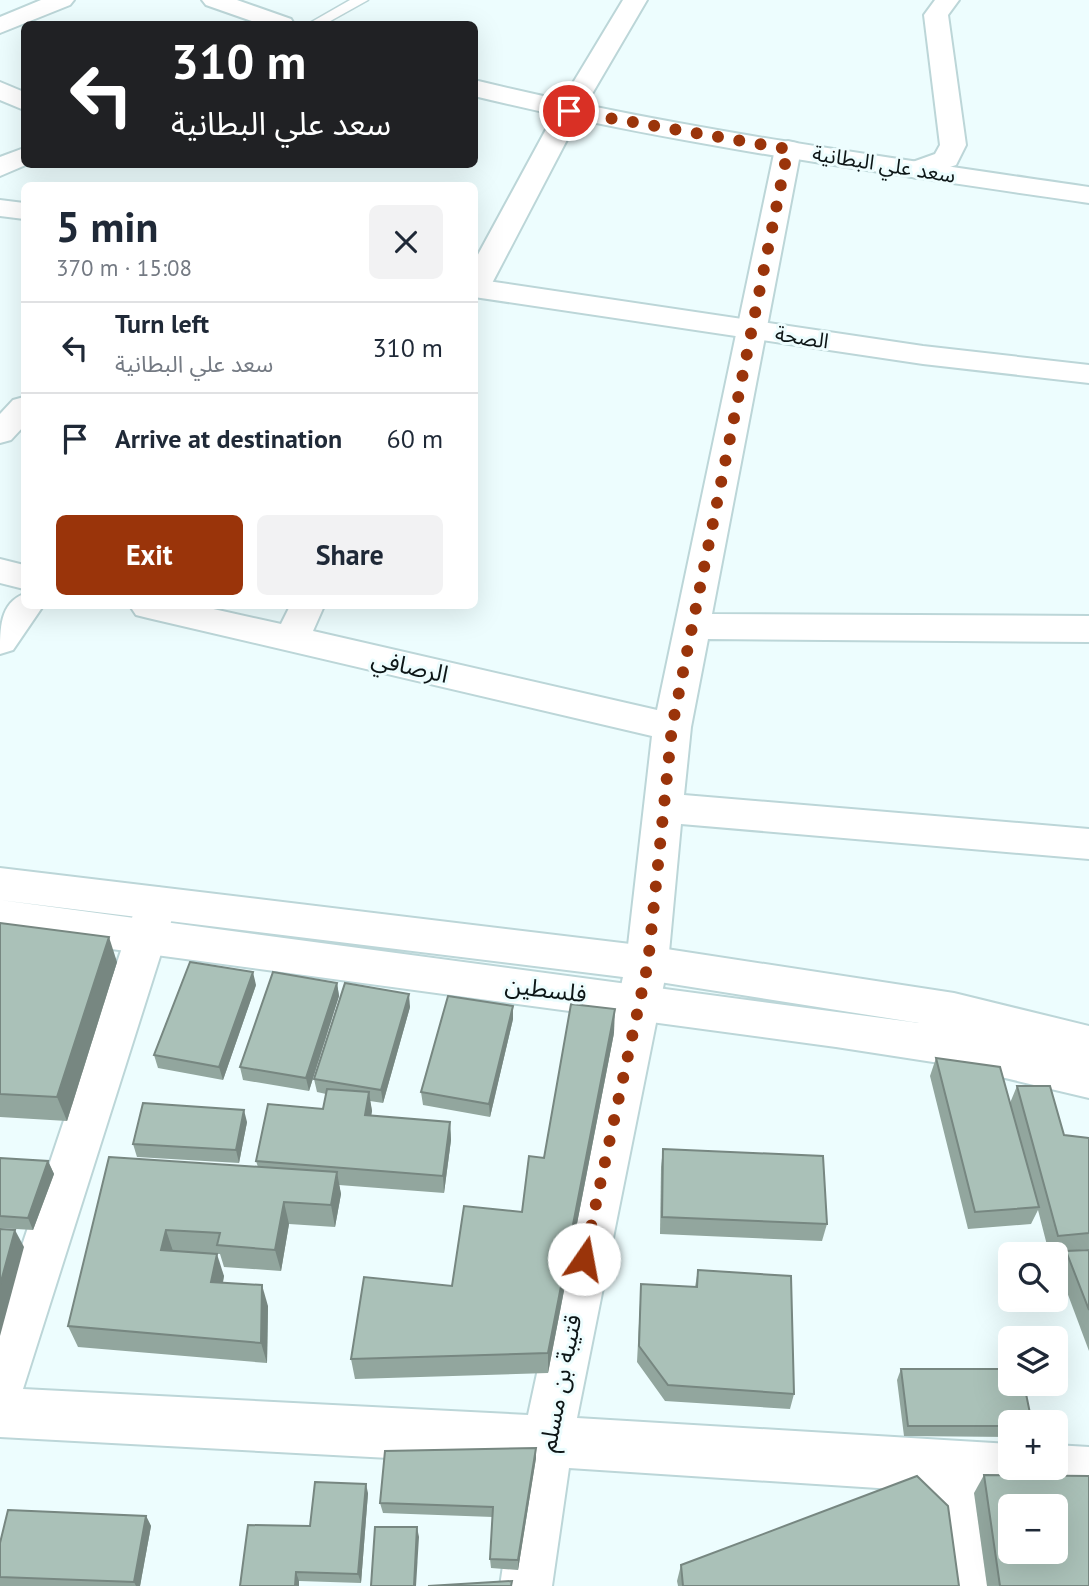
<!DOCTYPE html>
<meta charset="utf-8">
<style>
:root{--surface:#fff;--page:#f2f2f3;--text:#1f2937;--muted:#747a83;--line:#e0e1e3;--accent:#9a340a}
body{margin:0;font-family:"PT Sans","Noto Sans Arabic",sans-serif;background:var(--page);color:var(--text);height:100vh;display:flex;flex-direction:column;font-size:26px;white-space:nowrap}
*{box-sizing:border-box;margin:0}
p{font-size:23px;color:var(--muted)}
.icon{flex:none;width:38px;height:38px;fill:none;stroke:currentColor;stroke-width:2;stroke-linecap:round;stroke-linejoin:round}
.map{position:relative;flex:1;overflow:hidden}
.details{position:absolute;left:21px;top:182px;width:457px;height:427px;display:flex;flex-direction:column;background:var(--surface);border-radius:10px;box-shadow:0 7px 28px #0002}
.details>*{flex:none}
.top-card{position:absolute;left:21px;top:21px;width:457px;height:147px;border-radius:10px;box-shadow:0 7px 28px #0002;background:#202124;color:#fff;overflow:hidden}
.tools{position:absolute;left:998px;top:1242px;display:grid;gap:14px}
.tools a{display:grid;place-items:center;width:70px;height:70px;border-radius:10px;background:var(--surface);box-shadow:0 7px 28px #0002;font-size:35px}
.pin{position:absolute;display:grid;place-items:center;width:60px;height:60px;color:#fff;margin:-30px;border:4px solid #fff;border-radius:50%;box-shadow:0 2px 7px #0007}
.me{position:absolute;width:77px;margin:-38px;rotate:12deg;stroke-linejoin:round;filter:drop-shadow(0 0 5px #0008)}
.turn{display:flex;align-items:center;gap:24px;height:147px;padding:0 35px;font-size:32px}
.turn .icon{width:91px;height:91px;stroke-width:2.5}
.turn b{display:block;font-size:49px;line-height:60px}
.round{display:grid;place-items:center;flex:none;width:74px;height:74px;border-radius:10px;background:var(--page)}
.headline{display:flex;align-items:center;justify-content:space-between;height:119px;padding:0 35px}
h1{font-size:42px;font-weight:600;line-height:52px}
.action{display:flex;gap:14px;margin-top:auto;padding:14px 35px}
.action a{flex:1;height:80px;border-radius:10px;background:var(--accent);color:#fff;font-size:28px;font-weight:600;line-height:80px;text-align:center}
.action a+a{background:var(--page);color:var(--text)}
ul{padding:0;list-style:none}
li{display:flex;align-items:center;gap:21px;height:91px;padding:0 35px;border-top:2px solid var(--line)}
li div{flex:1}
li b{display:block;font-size:26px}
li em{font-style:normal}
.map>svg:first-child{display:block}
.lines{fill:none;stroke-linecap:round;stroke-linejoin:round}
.service-casing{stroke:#bcd6d8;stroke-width:3}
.minor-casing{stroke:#bcd6d8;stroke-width:4}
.secondary-casing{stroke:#bcd6d8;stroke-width:4}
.primary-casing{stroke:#bcd6d8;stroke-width:4}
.service{fill:#fff;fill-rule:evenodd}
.minor{fill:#fff;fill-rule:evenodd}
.secondary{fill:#fff;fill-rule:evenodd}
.primary{fill:#fff;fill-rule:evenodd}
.wall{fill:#92a69e}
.shaded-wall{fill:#778781}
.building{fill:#aac1b8;stroke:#778781;stroke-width:2;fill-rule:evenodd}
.route{stroke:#9a340a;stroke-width:12;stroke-dasharray:0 21.6}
.labels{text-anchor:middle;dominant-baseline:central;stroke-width:6;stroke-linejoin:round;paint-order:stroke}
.far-street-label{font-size:21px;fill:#0d1617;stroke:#edfdfe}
.street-label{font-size:24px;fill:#0d1617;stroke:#edfdfe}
</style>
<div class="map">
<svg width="1089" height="1586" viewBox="0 0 1089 1586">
<rect width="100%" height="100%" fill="#edfdfe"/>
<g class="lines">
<defs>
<path id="service" d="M350,0H368L325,24H308Z"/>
<g id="minor">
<path d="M41,0H74L70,5L0,33V17Z"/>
<path d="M623,0H647L582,111L489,289L484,295L474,298V262L556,111Z"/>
<path d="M935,0H959L948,15L966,145L956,165L917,178L907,176L903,170L907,164L935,154L940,145L924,15Z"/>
<path d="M0,82L24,92V110L0,100Z"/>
<path d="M788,141L797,143L801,149L712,614L1089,616V642L708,639L691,727L684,795L1089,829V859L681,824L668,963L577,1418L1010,1444V1468H1055V1445L1089,1447V1497L976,1493L990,1586H938L924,1491L569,1468L552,1586H500L518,1465L0,1437V1311L137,903L143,891L157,887L171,891L177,903L23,1389L528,1415L626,963L652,736L148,618L136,615L130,606H200L281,624L290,606H324L313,631L657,710L775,149L779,143Z"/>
<path d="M24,148V164H28L0,176V157Z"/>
<path d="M24,397V426L11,440L0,443V414L13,400Z"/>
<path d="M0,559L24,565V589L0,583Z"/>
<path d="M24,594V606H43L13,650L0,654C0,628 0,603 24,594Z"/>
</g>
<g id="secondary">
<path d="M202,0H237L291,19L294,24H260L206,5Z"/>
<path d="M474,80C676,129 884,157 1089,187V203C884,173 676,145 474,96Z"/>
<path d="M0,200L24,203V219L0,216Z"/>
<path d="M474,279L923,346L1089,365V383L923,364L474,297Z"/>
</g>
<path id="primary" d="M0,868L647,946L954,993L1089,1026V1098L946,1064L836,1047L0,934V900L919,1023L647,980L0,900Z"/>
</defs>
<use href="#service" class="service-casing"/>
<use href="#minor" class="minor-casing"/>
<use href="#secondary" class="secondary-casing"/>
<use href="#primary" class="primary-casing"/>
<use href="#service" class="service"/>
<use href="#minor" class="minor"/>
<use href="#secondary" class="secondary"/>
<use href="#primary" class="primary"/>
</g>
<g class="wall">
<path d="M0,923L117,962L67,1121L0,1117Z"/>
<path d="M337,983L339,996L309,1091L243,1080L240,1067Z"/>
<path d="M256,985L223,1080L158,1068L154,1055Z"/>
<path d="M513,1006V1019L490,1117L423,1105L421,1092Z"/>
<path d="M410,1007L383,1103L370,1101L372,1111L371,1116L450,1122L451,1140L444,1193L339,1185L341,1194L335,1227L289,1224L281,1271L224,1267L220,1254L204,1253L224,1276L223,1283L268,1306L267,1363L78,1347L68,1326L109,1157L258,1167L256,1161L323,1109L326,1094L317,1092L314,1079Z"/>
<path d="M614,1033L548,1373L355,1379L351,1359L452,1286L522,1212L544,1158Z"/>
<path d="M936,1058L1010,1103L1017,1086L1064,1135L1089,1138V1249L1049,1253L1038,1210L1031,1224L968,1229L930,1076Z"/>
<path d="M247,1122L239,1163L137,1157L133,1144Z"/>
<path d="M663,1149L827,1224L822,1241L660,1234L661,1167Z"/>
<path d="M0,1158L48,1161L54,1174L33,1230L0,1228Z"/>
<path d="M1089,1250V1351L1058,1268L1066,1251Z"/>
<path d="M698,1270L794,1394L790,1409L665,1401L637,1362L641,1284L695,1287Z"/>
<path d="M901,1369L1010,1423V1437L904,1436L897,1380Z"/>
<path d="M536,1458L518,1570L491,1568L490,1559L493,1517L383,1513L380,1503Z"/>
<path d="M984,1475L1089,1586H987L974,1493Z"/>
<path d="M368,1493L361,1583L299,1581L240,1586L310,1526Z"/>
<path d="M146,1516L151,1526L140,1586H0V1543Z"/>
<path d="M681,1565L959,1586H678L677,1581Z"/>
</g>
<g class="shaded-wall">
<path d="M109,937L117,962L67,1121L57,1097Z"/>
<path d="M253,972L256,985L223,1080L219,1067Z"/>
<path d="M337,983L339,996L309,1091L306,1078Z"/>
<path d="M409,994L410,1007L383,1103L381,1090Z"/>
<path d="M513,1006V1019L490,1117L489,1104Z"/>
<path d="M615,1009L614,1033L548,1373V1353Z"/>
<path d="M369,1092L372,1111L368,1133L365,1115Z"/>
<path d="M244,1110L247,1122L239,1163L236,1150Z"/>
<path d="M450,1122L451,1140L444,1193L443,1176Z"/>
<path d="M48,1161L54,1174L33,1230L28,1218Z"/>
<path d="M337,1172L341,1194L335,1227L331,1205Z"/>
<path d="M284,1202L289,1224L281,1271L275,1250Z"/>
<path d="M15,1230L24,1247L0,1336V1285Z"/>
<path d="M166,1230L173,1251L161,1250Z"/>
<path d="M217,1254L224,1276L218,1303L211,1282Z"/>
<path d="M262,1285L268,1306L267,1363L261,1343Z"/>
<path d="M536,1448V1458L518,1570V1560Z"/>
<path d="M366,1484L368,1493L361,1583L358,1574Z"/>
<path d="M146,1516L151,1526L140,1586H136L134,1582Z"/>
<path d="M417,1527L419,1537L416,1586H414Z"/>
<path d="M296,1572L299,1581V1586H295Z"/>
</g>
<g class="building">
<path d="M0,923L109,937L57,1097L0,1094Z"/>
<path d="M190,962L253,972L219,1067L154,1055Z"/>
<path d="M273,972L337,983L306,1078L240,1067Z"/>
<path d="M345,983L409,994L381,1090L314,1079Z"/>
<path d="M448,996L513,1006L489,1104L421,1092Z"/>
<path d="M571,1004L615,1009L548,1353L351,1359L364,1277L452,1286L464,1206L522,1212L529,1156L544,1158Z"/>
<path d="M936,1058L1000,1067L1039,1207L975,1212Z"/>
<path d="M1017,1086H1050L1064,1135L1089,1138V1233L1058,1236Z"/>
<path d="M327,1089L369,1092L365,1115L450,1122L443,1176L256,1161L268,1104L323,1109Z"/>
<path d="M143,1103L244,1110L236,1150L133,1144Z"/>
<path d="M663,1149L823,1156L827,1224L662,1217Z"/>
<path d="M109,1157L337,1172L331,1205L284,1202L275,1250L217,1245L220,1233L166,1230L161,1250L217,1254L211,1282L262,1285L261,1343L68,1326Z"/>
<path d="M0,1158L48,1161L28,1218L0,1216Z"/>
<path d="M0,1229L15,1230L0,1285Z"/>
<path d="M1089,1250V1310L1066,1251Z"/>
<path d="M698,1270L791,1276L794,1394L668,1385L639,1346L641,1284L697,1287Z"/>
<path d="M901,1369H1010V1384H1024L1032,1423H1010V1426H908Z"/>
<path d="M536,1448L518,1560L490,1559L493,1507L380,1503L385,1451Z"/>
<path d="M984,1475L1089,1476V1586H1000ZM1010,1507H1055V1552H1010Z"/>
<path d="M917,1476L948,1506L959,1586H683L681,1565Z"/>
<path d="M315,1482L366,1484L358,1574L296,1572L295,1586H240L248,1525L310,1526Z"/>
<path d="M8,1510L146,1516L134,1582L0,1577V1543Z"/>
<path d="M375,1527H417L414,1586H371Z"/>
<path d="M512,1581L511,1586H428Z"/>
</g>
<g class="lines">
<path class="route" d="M569,111L788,149L672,727L648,963L584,1259"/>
</g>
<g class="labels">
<g class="far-street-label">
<text transform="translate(884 164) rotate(9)">سعد علي البطانية</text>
<text transform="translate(802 337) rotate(9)">الصحة</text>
</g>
<g class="street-label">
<text transform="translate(410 666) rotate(13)">الرصافي</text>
<text transform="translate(546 989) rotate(7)">فلسطين</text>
<text transform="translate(560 1383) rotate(-79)">قتيبة بن مسلم</text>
</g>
</g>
</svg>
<div class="tools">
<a><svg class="icon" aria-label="search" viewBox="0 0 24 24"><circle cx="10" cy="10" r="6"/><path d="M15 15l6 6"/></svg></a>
<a><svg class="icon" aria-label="layers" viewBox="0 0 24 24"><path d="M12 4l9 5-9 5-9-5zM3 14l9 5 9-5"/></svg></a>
<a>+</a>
<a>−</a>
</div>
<div class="pin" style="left:569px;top:111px;background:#d93025"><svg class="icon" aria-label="arrive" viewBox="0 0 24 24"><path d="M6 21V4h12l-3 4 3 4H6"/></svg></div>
<svg class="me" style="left:584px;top:1259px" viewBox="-20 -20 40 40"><circle r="19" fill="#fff"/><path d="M0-13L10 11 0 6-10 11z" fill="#9a340a"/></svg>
<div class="top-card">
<div class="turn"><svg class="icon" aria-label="left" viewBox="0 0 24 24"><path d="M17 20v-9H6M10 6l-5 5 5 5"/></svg><div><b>310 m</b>سعد علي البطانية</div></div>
</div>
<section class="details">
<div class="headline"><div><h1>5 min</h1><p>370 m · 15:08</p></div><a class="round"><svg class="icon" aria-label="close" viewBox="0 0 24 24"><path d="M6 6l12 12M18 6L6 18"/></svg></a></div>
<ul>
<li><svg class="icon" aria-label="left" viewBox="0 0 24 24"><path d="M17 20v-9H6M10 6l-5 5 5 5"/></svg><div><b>Turn left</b><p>سعد علي البطانية</p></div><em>310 m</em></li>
<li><svg class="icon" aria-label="arrive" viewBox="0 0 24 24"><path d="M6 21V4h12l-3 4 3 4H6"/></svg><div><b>Arrive at destination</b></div><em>60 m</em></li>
</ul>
<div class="action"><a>Exit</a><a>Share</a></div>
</section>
</div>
